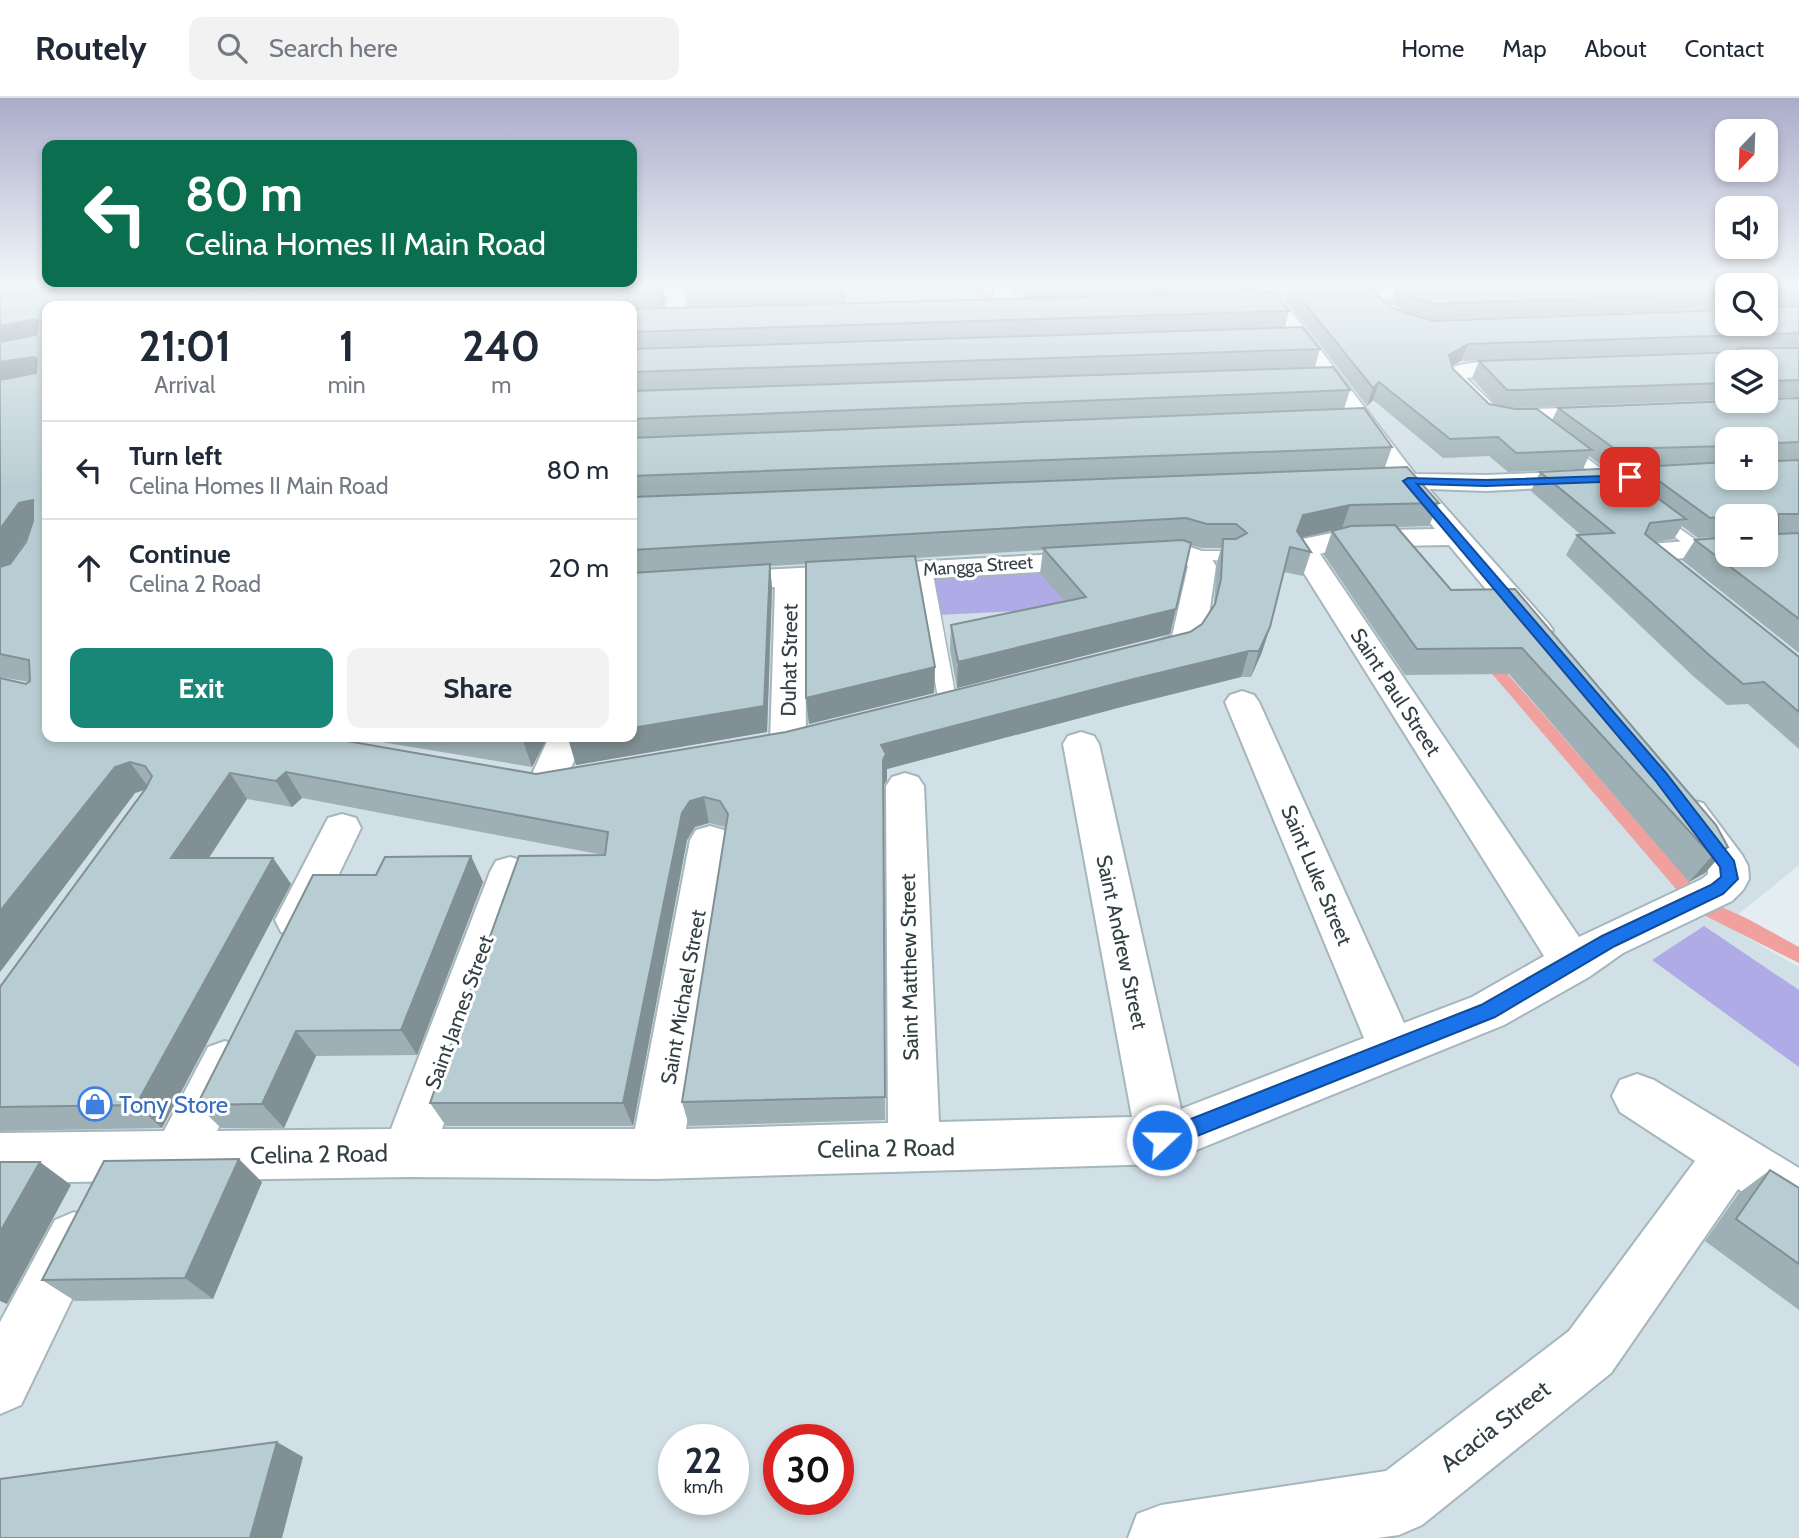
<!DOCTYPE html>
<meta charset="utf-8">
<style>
:root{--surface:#fff;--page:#f2f2f3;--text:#1f2937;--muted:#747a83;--line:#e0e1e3;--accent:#198777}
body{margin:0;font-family:Cabin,sans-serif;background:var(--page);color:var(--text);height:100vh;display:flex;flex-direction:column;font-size:26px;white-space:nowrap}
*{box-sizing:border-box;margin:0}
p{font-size:23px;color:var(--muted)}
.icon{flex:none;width:38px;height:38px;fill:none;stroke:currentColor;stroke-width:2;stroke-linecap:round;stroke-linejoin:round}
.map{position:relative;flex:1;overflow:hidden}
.side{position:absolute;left:42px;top:203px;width:595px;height:441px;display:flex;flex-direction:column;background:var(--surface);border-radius:14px;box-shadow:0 4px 10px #0003}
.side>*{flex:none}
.banner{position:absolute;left:42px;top:42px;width:595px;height:147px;border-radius:14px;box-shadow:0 4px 10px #0003;background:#0b6e4f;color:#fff;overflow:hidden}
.needle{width:46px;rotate:203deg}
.fabs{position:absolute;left:1715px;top:21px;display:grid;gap:14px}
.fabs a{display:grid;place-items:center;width:63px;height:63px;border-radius:14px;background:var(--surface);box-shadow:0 4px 10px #0003;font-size:35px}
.speed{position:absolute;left:658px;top:1326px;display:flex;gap:14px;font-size:35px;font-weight:700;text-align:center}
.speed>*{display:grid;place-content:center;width:91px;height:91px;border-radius:50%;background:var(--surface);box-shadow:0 4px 10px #0003;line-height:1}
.speed small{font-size:18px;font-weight:400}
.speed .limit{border:10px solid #d22;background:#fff;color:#111}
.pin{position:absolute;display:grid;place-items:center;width:60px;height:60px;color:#fff;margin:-30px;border-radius:14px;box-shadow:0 4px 10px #0006}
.me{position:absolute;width:77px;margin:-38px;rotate:69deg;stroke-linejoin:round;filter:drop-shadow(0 0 5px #0008)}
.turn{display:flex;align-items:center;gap:24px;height:147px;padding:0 28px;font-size:32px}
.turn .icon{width:91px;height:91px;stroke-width:2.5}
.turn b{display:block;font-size:49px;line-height:60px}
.eta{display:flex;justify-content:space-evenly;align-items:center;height:119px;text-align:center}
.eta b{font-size:42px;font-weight:700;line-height:49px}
.primary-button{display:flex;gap:14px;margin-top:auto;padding:14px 28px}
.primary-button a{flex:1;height:80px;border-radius:14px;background:var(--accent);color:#fff;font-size:28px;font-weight:700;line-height:80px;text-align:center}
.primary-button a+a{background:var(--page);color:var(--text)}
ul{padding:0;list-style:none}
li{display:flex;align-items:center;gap:21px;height:98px;padding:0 28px;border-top:2px solid var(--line)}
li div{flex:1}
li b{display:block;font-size:26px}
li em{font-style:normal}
header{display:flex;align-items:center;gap:42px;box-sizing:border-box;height:98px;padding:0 35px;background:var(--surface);border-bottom:2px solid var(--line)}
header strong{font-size:33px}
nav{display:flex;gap:38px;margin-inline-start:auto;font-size:24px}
.search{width:490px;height:63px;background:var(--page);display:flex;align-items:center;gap:18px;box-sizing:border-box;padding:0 24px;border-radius:14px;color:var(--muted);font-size:26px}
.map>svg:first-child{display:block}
.residential{fill:#d1dfe6;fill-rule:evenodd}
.green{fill:#afabe7}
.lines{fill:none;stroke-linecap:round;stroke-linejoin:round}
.stream{fill:#f0a19e;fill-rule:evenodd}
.service-casing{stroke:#a6b6bd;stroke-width:3}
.minor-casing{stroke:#a6b6bd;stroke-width:4}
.service{fill:#fff;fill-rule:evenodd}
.minor{fill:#fff;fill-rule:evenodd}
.wall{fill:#9eb0b5;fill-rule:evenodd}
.shaded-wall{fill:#819094}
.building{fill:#b8cdd3;stroke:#819094;stroke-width:2}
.route{fill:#1a73e8;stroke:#114b97;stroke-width:2}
.labels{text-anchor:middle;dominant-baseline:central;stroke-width:6;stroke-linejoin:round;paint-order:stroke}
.far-street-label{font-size:18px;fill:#334043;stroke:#fff}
.street-label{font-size:21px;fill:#334043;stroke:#fff}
.near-shop-label{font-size:24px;fill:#366cbe;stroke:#fff;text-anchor:start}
.near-street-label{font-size:24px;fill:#334043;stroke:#fff}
</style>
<header>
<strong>Routely</strong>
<div class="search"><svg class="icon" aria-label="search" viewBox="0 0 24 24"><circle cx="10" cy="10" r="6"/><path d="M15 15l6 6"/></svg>Search here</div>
<nav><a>Home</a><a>Map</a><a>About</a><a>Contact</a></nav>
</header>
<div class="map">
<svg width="1799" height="1440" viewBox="0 0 1799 1440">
<rect width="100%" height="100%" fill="#e3edf2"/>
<path class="residential" d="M0,187H1799V767L1725,827L1799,869V1440H0ZM1727,187H1766V226H1727ZM47,208H632V639H47ZM1727,264H1766V303H1727ZM1727,341H1766V380H1727ZM1727,418H1766V457H1727ZM674,1342H733V1402H674ZM779,1342H838V1402H779Z"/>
<g class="green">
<path d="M1058,467L1076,510L938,517L929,474Z"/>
<path d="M1704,828L1799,892V969L1652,862Z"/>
</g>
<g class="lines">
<g class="stream">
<path d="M975,187L1009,212V216H1003L967,188Z"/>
<path d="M1486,556L1491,557L1706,802L1746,820L1799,849V865L1694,812L1481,563L1479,560Z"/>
</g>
<defs>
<g id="service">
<path d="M1563,343L1620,384V390H1610L1558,350L1556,347Z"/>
<path d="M1655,413L1703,447L1706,450L1703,453H1693L1650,420L1648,417Z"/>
<path d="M1193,453H1230L1238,458L1230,463L1188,461L1185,458Z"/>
<path d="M924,466L932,471L957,606L948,612L939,606L916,471Z"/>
</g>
<g id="minor">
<path d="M992,187H1010L1016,211L1014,215H1000Z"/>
<path d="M1253,187H1271L1415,376L1486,377L1727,368V380H1736L1486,393L1429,391L1548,525L1553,532L1548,539L1537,541L1526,539L1449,447L1342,449L1320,456L1579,839L1702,781L1708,776V770L1670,715L1675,705L1689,702L1703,705L1742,757L1748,768L1749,781L1743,792L1732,803L1623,855L1589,879L1504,927L1162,1066L656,1081L408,1079L0,1085V1035L164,1033L208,949L225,943L242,949L249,964L217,1033L391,1031L490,774L496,763L510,759L524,763L530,774L442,1031H635L690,742L696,732L710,728L724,732L730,742L686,1031L888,1025L886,688L892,679L905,675L918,679L924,688L939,1024L1132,1019L1063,646L1068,638L1081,634L1094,638L1099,646L1181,1011L1364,940L1225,604L1230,597L1242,593L1254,597L1259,604L1404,925L1472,899L1544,858L1292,456L1298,442L1342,433L1435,431L1399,388L1326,285Z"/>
<path d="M1560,187H1583L1730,264H1727V277Z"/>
<path d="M610,188L682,189L687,195L682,221L673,227L664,221L668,198L604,197L601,193L604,189Z"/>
<path d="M1447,188L1456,193L1453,197L1384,201L1418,224L1421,228L1411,234C1395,230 1372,214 1365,199C1377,185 1428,188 1447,188Z"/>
<path d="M1529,265L1536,267L1539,271L1536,275L1466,280L1499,312L1605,309L1613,311L1616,316L1613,321L1605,323L1499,326L1483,322L1445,282L1444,276C1457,259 1508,265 1529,265Z"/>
<path d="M1766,285L1799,301V317L1766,301Z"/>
<path d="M1727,440V456L1673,461L1689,477L1685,483C1664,488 1646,471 1635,454L1639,448L1649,446Z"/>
<path d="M1190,449L1208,455L1216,468L1207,531L1196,551L1145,568L1134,565L1129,558L1134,551L1172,538L1188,468L1185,466L805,487L806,645L801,653L788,657L775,653L770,645L775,489L632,497V479Z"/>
<path d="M549,639H585L559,696L546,700L533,696L527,687Z"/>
<path d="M342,716L356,720L361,730L317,822L311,834L296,839L281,834L275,822L328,720Z"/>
<path d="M1637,976L1654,982L1799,1070V1126L1780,1118L1738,1091L1611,1275L1422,1427L1399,1437L1377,1440H1128L1137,1416L1161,1407L1386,1373L1569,1233L1695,1063L1620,1014L1612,998L1620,982Z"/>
<path d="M74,1114L93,1122L101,1141L21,1307L0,1316V1224L55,1122Z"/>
</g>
</defs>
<use href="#service" class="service-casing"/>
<use href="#minor" class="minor-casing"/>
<use href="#service" class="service"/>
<use href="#minor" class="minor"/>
</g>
<g class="wall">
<path d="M0,187H663L665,201L663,210H687L684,193L685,189L681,187H846V205L1024,200L1019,187H1259L1257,194H1273L1289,213L1285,229H1302L1320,251L1315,269H1333L1350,292L1344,311L1364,310L1392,349L1385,369H1407L1439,405L1429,428L1397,429L1451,492L1515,491L1716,727L1728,749L1705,775L1689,784L1509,576L1405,577L1324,457L1332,433L1341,431L1302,440L1311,454L1303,478L1284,474L1270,529L1262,554L1251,579H1241L1129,607L887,671V682L883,688L885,1022L689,1028L682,1004L726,731L725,729L709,725L695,729L687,742L633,1028H446L430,1005L519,758L603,757L302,700L292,709L247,701L209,760H273L291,786L162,1030L0,1033V889L144,692L135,695L0,874V580L26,586L29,584L0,579ZM47,208H632V639H569L568,640L576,667L767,634L772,491L770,468L806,466V600L809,626L934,595L935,569L916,460L1043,452L1040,475L1064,503L951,527L950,552L957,590L1170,536L1190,447L1202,450H1221L1217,465L1214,507L1202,526L1190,534L786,634L536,676L324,639H47ZM28,439L26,444L9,466Z"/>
<path d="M1289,187H1370L1380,200L1395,211L1405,214L1392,203L1397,188L1799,187V207L1774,208L1776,209L1799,208V299L1766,300V264H1727V302L1510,310L1515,311H1537L1552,322L1558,310L1732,303H1766V301L1799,300V555L1682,462L1695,442L1727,439V457H1766V418H1727V438L1698,440L1682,428L1674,441L1655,444L1799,559V651L1748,606L1727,607L1693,578L1566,457L1577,437H1581L1531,393L1540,374L1617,370L1633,382L1640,369H1644L1605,370L1589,358L1583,371L1508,374L1489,358L1443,360L1373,302L1367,308L1286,202ZM1727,187H1766V226H1727V212L1433,223L1430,222L1727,211ZM1737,253L1479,263L1472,280L1497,308L1489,306L1453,271L1452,268L1461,263ZM1727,341H1766V380H1727Z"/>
<path d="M351,639H548L532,669Z"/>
<path d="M471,758L483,784L417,957L316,958L284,1030H221L197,1007L376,777Z"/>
<path d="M1770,1072L1799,1090V1212L1705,1143L1739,1095Z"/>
<path d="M262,1084L213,1201L75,1203L42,1182Z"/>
</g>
<g class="shaded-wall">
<path d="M41,187H84L88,194L40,190Z"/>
<path d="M661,187H663L665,201L663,212L660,193Z"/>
<path d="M35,221L47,240L0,250V228Z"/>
<path d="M1468,246L1461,263L1442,274L1449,257Z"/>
<path d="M34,259L47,279L0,287V264Z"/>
<path d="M1379,284L1373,302L1367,308L1373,290Z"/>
<path d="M33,402L35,429L0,480V431L19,405Z"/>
<path d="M1350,407L1342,430L1296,441L1292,450L1303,417Z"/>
<path d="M770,466L772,491L767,634L576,667L568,640L579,639H632V630Z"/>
<path d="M1176,511L1170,536L957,590L958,564Z"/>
<path d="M1270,529L1262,554L1251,579L1259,553Z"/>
<path d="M1249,553L1241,579L1129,607L887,671V682L883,688L885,1022L883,672L881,647L1134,581Z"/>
<path d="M935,569L934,595L809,626L806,600Z"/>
<path d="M525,639H548L532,669L523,643Z"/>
<path d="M130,664L149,690L135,695L0,874V813L115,669Z"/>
<path d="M286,674L302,700L292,709L276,683Z"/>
<path d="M230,675L247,701L191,787L171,760Z"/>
<path d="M704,699L709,725L695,729L687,742L633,1028L623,1005L682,715L690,703Z"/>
<path d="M1728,749L1705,775L1689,784L1712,758Z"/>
<path d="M471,758L483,784L417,957L401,932Z"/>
<path d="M273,760L291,786L162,1030L136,1007Z"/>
<path d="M296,933L316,958L284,1030L262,1006Z"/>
<path d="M239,1061L262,1084L213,1201L185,1180Z"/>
<path d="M40,1064L71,1087L7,1206L0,1203V1134Z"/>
<path d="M277,1344L303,1359L282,1440H250Z"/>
</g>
<g class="building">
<path d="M0,187H41L40,190L242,187H661L660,193L627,195L626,208H47V639H324L536,676L786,634L1190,534L1202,526L1215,506L1221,481L1223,441H1236L1247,435L1236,426H1207L1186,420L632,452V399L1407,369L1439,405L1350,407L1303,417L1297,433L1311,454L1290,449L1270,529L1259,553H1249L1134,581L881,647L886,656L883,662L885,999L682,1004L728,716L720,703L704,699L690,703L682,715L623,1005H430L519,758L605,757L608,734L286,674L276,683L230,675L171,760H273L136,1007L0,1009V889L146,690L152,678L145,668L130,664L115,669L0,813V580L26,586L30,583L29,562L0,556V469L10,466L26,444L33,423V402L19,405L0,431V282L36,275L37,261L34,259L0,264V244L36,237L38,223L35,221L0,228Z"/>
<path d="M685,187H846V189L684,193Z"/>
<path d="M1290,187H1370L1380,200L1395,211L1433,223L1727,212V226H1766V187H1727V195L1433,206L1410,198L1397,188L1409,187H1799V191L1775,193L1773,195V207L1776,209L1799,208V235L1468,246L1449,257L1453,271L1489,306L1515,311H1537L1592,352L1516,355L1498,339L1450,341L1379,284L1373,290Z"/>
<path d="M1273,194L1289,213L632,234V211Z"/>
<path d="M1302,229L1320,251L632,274V251Z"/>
<path d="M1739,250H1799V282L1766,283V264H1727V285L1515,292H1507L1479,263L1737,254Z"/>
<path d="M1333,269L1350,292L632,321V293Z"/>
<path d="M1799,300V344L1776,345L1777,363L1799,362V416H1778V436L1799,435V521L1695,442L1727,439V457H1766V418H1727L1710,420L1640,369L1727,364V380H1766V341H1727V348L1615,351L1558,310L1732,303H1766V301Z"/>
<path d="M1364,310L1392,349L632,378V340Z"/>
<path d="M1617,370L1686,421L1650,425L1645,436L1799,559V614L1764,584L1743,586L1708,556L1577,437L1614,435L1540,374Z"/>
<path d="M1395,427L1451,492L1515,491L1716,727L1728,749L1712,758L1522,550L1417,551L1332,433L1351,428Z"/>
<path d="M1183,442L1191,445L1176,511L958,564L951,527L1086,499L1043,450Z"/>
<path d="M915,458L935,569L806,600V464Z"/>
<path d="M770,466L764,608L632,630V475Z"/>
<path d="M497,639H525L523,643Z"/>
<path d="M471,758L401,932L296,933L262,1006L197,1007L313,777H376L385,759Z"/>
<path d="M239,1061L185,1180L42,1182L104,1063Z"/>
<path d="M0,1064H40L0,1134Z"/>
<path d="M1770,1072L1799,1090V1166L1736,1121Z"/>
<path d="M277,1344L250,1440H0V1381Z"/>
</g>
<linearGradient id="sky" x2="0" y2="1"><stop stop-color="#abacca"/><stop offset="0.48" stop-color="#f2f7f9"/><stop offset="1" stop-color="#f2f7f9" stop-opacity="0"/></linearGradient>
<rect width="1799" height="389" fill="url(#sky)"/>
<path class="route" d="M1634,377V382L1630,383L1486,388L1417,386L1666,675L1734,763L1738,781L1723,796L1615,848L1495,919L1162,1052L1155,1049L1152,1042L1155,1035L1481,907L1602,838L1711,787L1721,779L1720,769L1655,682L1403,383L1408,380L1486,382Z"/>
<defs>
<symbol id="shop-ring" viewBox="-11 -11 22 22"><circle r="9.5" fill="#fff" stroke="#3f7fe0" stroke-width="1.5"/><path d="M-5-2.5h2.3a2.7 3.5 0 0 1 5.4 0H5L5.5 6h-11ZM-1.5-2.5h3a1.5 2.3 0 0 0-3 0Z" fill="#3f7fe0"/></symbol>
</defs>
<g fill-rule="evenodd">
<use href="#shop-ring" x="76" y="987" width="38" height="38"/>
</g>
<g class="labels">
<g class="far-street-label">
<text transform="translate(978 468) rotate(-4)">Mangga Street</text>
</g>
<g class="street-label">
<text transform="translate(789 562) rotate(-89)">Duhat Street</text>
<text transform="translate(1396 594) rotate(57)">Saint Paul Street</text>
<text transform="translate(1317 777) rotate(67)">Saint Luke Street</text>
<text transform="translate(1122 844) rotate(78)">Saint Andrew Street</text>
<text transform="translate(909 869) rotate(-91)">Saint Matthew Street</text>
<text transform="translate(683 899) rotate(-80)">Saint Michael Street</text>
<text transform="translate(459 914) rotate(-70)">Saint James Street</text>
</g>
<g class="near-shop-label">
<text x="119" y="1006">Tony Store</text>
</g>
<g class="near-street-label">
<text transform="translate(886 1050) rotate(-1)">Celina 2 Road</text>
<text transform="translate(319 1056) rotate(-1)">Celina 2 Road</text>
<text transform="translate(1495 1328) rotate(-38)">Acacia Street</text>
</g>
</g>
</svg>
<div class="fabs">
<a><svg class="needle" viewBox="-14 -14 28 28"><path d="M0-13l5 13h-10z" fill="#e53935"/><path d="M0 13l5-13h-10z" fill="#747a83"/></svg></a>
<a><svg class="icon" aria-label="sound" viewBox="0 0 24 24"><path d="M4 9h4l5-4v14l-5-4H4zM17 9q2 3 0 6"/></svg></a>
<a><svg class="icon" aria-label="search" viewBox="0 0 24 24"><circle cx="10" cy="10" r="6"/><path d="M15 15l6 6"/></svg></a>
<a><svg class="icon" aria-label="layers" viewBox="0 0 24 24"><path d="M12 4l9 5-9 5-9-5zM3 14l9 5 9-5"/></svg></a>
<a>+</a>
<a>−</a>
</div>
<div class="speed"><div>22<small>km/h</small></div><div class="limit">30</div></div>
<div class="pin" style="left:1630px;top:379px;background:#d93025"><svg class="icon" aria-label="arrive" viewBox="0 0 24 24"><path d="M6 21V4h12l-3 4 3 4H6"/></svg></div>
<svg class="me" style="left:1162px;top:1042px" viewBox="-20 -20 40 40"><circle r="17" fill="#1a73e8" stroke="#fff" stroke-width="3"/><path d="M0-11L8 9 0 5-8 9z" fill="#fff"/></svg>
<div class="banner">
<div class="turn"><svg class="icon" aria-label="left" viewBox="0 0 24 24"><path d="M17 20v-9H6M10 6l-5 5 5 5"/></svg><div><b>80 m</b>Celina Homes II Main Road</div></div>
</div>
<section class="side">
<div class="eta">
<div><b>21:01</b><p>Arrival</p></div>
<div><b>1</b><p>min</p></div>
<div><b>240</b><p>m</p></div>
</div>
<ul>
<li><svg class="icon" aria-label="left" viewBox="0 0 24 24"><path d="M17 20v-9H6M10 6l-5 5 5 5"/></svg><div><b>Turn left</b><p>Celina Homes II Main Road</p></div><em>80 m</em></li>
<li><svg class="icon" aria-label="ahead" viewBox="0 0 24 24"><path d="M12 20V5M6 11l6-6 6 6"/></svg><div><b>Continue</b><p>Celina 2 Road</p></div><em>20 m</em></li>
</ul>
<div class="primary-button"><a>Exit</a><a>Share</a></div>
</section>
</div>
